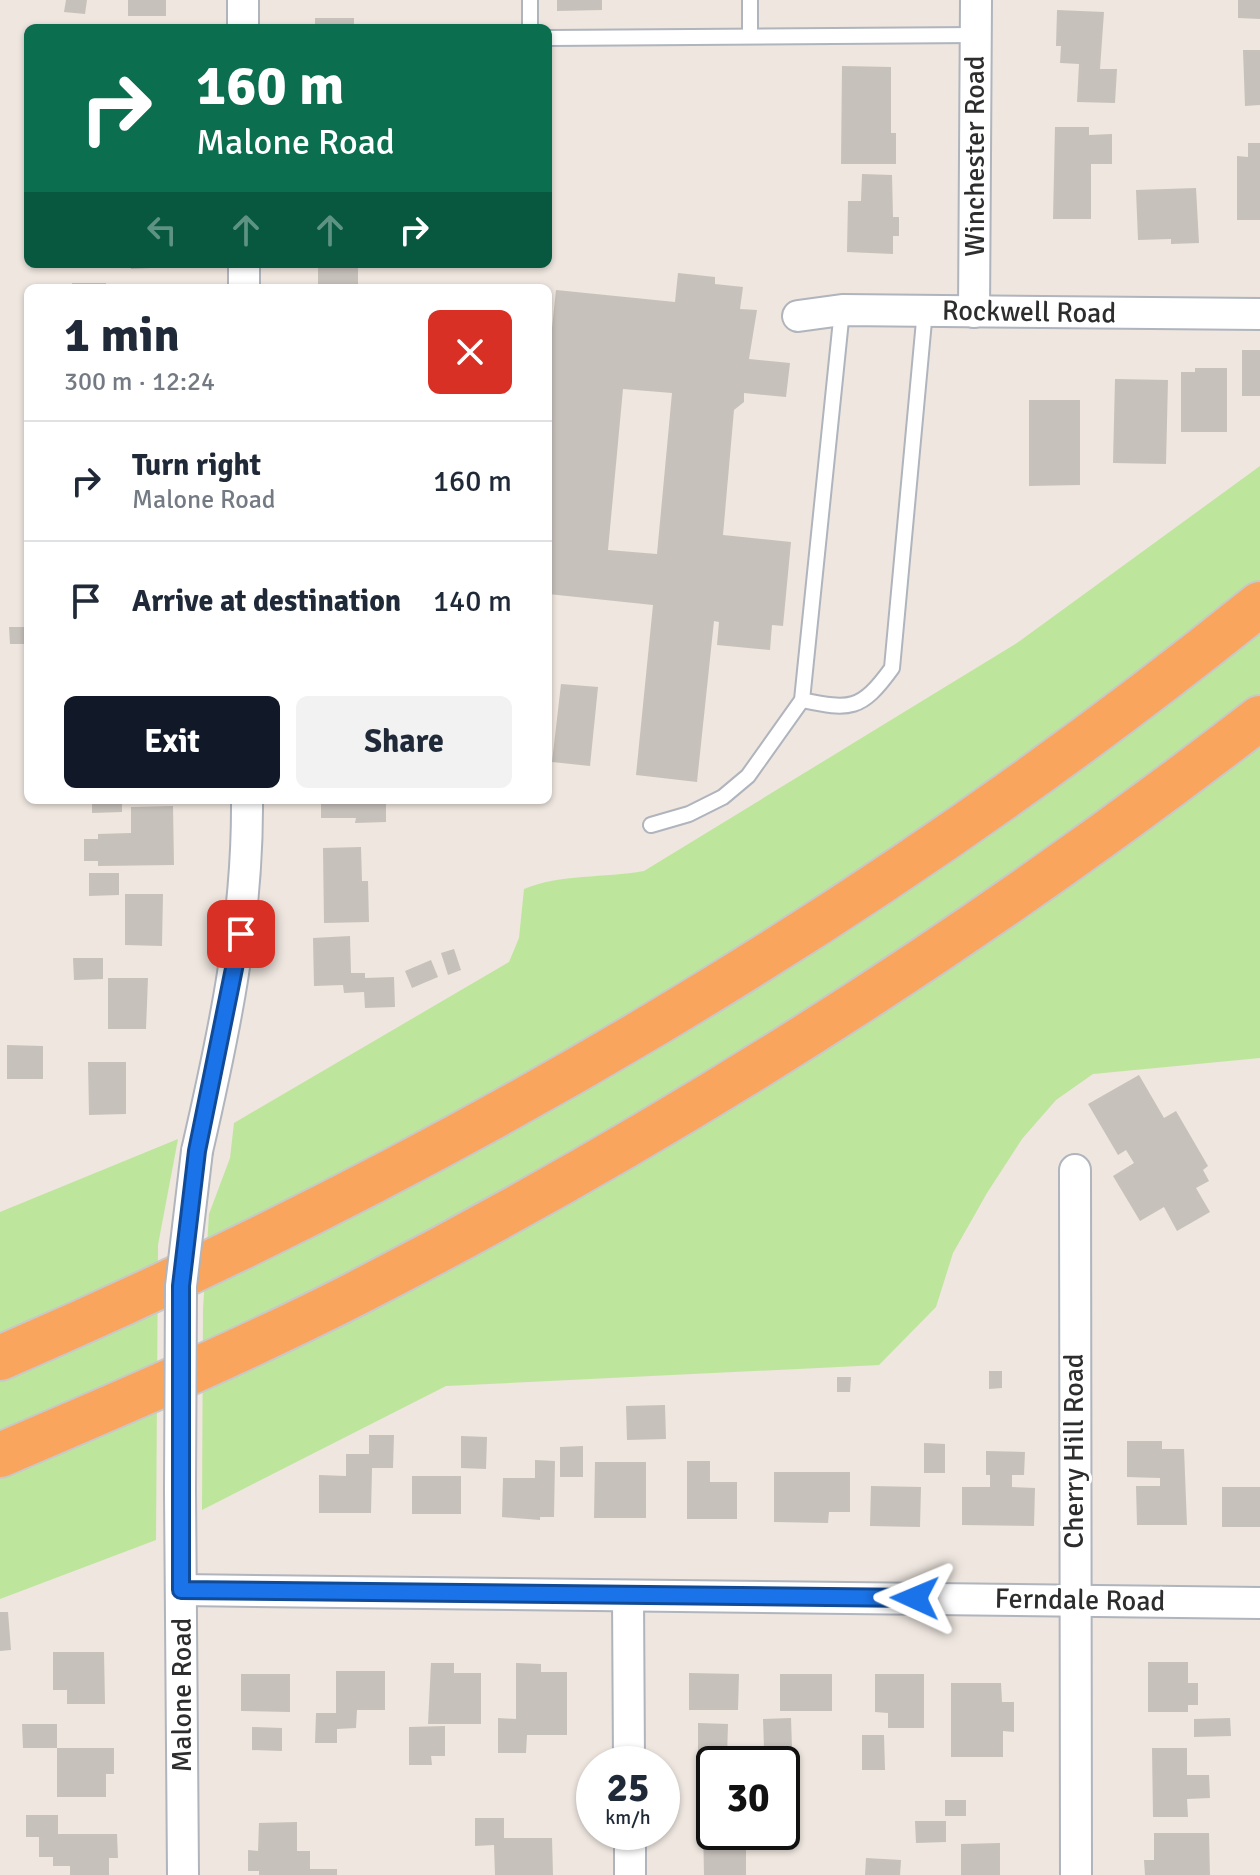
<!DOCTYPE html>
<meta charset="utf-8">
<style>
:root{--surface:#fff;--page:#f2f2f3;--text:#1f2937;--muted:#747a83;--line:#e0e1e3;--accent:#111827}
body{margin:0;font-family:Signika,sans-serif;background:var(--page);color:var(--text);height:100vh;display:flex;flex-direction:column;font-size:30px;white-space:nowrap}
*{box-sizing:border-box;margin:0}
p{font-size:26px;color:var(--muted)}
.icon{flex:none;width:44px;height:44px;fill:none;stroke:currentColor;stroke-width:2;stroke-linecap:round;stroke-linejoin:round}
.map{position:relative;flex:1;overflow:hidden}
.side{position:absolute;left:24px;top:284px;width:528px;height:520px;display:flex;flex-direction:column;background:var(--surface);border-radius:12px;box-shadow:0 2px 6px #0004}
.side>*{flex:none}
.top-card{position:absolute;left:24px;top:24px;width:528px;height:244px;border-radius:12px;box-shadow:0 2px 6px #0004;background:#0b6e4f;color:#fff;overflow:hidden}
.speed{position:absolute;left:576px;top:1746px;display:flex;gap:16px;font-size:40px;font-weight:700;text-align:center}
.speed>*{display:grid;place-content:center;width:104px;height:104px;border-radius:50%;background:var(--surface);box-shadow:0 2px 6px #0004;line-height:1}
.speed small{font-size:20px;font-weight:400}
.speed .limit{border:4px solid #111;border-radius:12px;background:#fff;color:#111}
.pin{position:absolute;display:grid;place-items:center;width:68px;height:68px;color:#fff;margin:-34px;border-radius:16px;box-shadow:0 4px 12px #0006}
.me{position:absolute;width:88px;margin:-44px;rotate:271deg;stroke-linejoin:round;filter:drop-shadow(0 0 6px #0008)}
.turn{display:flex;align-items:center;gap:28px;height:168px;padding:0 40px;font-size:36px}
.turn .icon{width:104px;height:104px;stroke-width:2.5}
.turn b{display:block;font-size:56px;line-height:68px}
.lanes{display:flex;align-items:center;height:76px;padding:0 40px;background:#0003;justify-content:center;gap:40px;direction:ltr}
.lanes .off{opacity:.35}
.round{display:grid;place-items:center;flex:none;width:84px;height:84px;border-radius:12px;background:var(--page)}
.head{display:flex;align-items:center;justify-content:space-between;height:136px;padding:0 40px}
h1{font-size:48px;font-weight:700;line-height:60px}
.cta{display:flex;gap:16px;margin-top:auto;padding:16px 40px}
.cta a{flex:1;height:92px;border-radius:12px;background:var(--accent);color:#fff;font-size:32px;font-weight:700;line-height:92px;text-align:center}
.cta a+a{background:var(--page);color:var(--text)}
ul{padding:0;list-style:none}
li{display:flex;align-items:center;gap:24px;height:120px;padding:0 40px;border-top:2px solid var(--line)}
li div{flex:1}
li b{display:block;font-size:30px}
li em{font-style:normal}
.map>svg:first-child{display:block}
.green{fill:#bee59c}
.building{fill:#c7c1bb;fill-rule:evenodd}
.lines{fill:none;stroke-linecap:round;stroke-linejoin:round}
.service-casing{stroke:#afb4bd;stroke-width:18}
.minor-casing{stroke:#afb4bd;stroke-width:34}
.trunk-casing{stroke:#c8c8c8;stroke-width:48}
.service{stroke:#fff;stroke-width:14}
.minor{stroke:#fff;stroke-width:30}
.trunk{stroke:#f9a55d;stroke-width:44}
.minor-bridge-casing{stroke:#afb4bd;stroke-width:34;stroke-linecap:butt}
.minor-bridge{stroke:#fff;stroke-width:30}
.route-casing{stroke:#114b97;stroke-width:20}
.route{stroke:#1a73e8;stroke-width:14}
.labels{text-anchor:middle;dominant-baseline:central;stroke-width:6;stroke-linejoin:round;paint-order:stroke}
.street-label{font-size:28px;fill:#2d2d2d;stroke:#fff}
</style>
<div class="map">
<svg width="1260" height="1875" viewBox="0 0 1260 1875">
<rect width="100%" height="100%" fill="#eee6df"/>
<g class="green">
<path d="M1260,466V1058L1093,1074L1056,1100L1022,1139L987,1193L953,1253L936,1307L879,1365L446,1386L202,1510L203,1309L209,1214L230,1158L234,1123L509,962L519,938L524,889C560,874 605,878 644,871L1017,643Z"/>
<path d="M178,1139L158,1245L156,1540L0,1599V1212Z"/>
</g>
<g class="building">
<path d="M66,0H87L85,14L64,12Z"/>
<rect x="128" y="0" width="38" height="16"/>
<path d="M557,0H602V10L557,11Z"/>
<path d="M1238,0H1260V19L1238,18Z"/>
<path d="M1057,10L1104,12L1100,69H1117L1115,103L1077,102L1079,64L1060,63L1061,46H1056Z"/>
<rect x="315" y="18" width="39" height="10"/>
<path d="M1243,50H1260V105L1245,106Z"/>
<path d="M842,66L891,67V133H896V164H841Z"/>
<path d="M1055,127H1089V135L1112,134V164H1091V219H1053Z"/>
<path d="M1248,143H1260V220H1237V156L1248,157Z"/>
<path d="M862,174L892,175L893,217H899V236H893V254L847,252L848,201H861Z"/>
<path d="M1196,188L1199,243L1171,244V239L1138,240L1136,190Z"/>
<path d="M131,264H171V267L131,269Z"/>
<path d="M358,266V288H318V267Z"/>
<path d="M678,273L715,277V284L743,287L740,309L757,310L749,359L790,363L786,397L744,393V402L734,410L723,535L791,542L783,626L772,625L770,650L717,645L719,622L714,621L697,782L636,775L653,605L548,594V366L556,290L675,302ZM623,389L672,393L657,554L608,550Z"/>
<rect x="72" y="283" width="34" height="5"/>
<rect x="1242" y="350" width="18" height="46"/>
<path d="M1195,368H1227V432H1181V372H1195Z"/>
<path d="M1115,379L1168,380L1166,464L1113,463Z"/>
<path d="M1029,400H1080V485L1029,486Z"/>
<path d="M9,627H28L27,644H10Z"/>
<path d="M561,684L598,687L590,766L552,762Z"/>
<path d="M92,800H122V812L92,813Z"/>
<path d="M321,800H386V822L355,823L356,818H321Z"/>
<path d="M173,806L174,865L98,866V861H84V839H98V834L131,833V807Z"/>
<path d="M361,847L362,881H368L369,922L324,923L323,848Z"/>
<path d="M89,873H119V895L89,896Z"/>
<path d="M125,894H163L162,946L125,945Z"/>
<path d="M350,936L351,973H365V978L394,977L395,1007L365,1008L364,992L344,993L343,985L314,986L313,938Z"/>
<path d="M454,949L461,970L448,975L441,953Z"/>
<path d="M73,958H103V979L74,980Z"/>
<path d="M431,960L438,977L412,988L405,971Z"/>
<path d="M108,978H148L146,1029H108Z"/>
<path d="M7,1045L43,1046V1079H7Z"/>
<path d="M88,1062H126V1114L89,1115Z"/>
<path d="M1139,1075L1164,1118L1176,1111L1208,1166L1203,1170L1209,1181L1196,1188L1210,1212L1177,1231L1164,1207L1140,1221L1113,1176L1134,1163L1126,1150L1118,1155L1088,1104Z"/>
<path d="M989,1371H1002V1388L989,1389Z"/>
<path d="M837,1377H851L850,1392H837Z"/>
<path d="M665,1405L666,1439L627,1440L626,1406Z"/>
<path d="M369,1435H394L393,1468H372L371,1513H319V1475L346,1476V1454H369Z"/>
<path d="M461,1436L487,1437L486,1469L461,1468Z"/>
<path d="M1127,1441H1162V1449H1184L1187,1525H1137L1136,1486H1160V1478L1127,1477Z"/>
<path d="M924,1443L945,1444V1473H924Z"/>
<path d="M583,1446V1477H560V1447Z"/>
<path d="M986,1451L1025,1452L1024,1475H1012V1487L1035,1488L1034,1526L962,1525V1487H990V1475H986Z"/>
<path d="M535,1460L555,1461L554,1517H540V1520L502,1517L503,1478H535Z"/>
<path d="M687,1461H710V1482H737V1519H687Z"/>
<path d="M595,1462H646V1518H594Z"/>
<path d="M774,1472H850V1512H829L828,1523L774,1522Z"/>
<rect x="412" y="1476" width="49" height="38"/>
<path d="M871,1486L921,1487L920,1527L870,1526Z"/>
<rect x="1222" y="1487" width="38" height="40"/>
<path d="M0,1612H8L11,1650L0,1651Z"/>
<path d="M53,1652H104L105,1704H67V1690H53Z"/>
<path d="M1148,1662H1188V1683H1198V1705H1188V1712H1148Z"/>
<path d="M431,1663H454V1673H481V1724H428Z"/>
<path d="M516,1663L541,1664V1672H567V1735H527L526,1753H498V1718L516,1719Z"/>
<path d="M336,1671H385V1710H357L356,1728L337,1729V1743H315L316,1713H336Z"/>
<path d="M689,1673L739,1674L738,1710H689Z"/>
<path d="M241,1674H290V1712L241,1711Z"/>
<rect x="780" y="1674" width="52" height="37"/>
<path d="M875,1674H924V1728H888V1713L875,1712Z"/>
<path d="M951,1683H1001L1002,1702H1014V1732L1003,1731V1757H951Z"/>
<path d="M791,1718L792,1748H764L763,1719Z"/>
<path d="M1230,1718L1231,1736L1194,1737V1719Z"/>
<path d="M698,1723L728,1724L727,1756L698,1755Z"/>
<path d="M22,1724H57V1748H23Z"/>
<path d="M445,1726V1756H431L432,1765H409V1727Z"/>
<path d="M252,1727L282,1728V1751L252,1750Z"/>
<path d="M862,1735H884L885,1770H862Z"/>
<path d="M57,1748H114V1774H106V1797H57Z"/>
<path d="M1152,1748H1187V1775H1209L1210,1798L1187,1799L1188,1817H1153Z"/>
<rect x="945" y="1800" width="21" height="16"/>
<path d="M26,1815H58V1834H117L118,1858H109V1875H70V1866H53V1857H39V1837H26Z"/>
<path d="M475,1818H504V1838H552L553,1875H495L494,1845L475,1846Z"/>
<path d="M915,1821H946V1842L916,1843Z"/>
<path d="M297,1822V1851H310V1869H337V1875H259V1871H248V1850L258,1851L259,1823Z"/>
<path d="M703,1826H714V1832H746V1875H704Z"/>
<path d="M1154,1833H1209L1210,1875H1145L1144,1860H1154Z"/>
<path d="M1000,1843V1875H961V1844Z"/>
<path d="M866,1858L901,1860L900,1875H865Z"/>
</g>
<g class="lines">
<defs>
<g id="service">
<path d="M530,0V28"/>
<path d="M750,0V34"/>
<path d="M548,38L976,35"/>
<path d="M802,700C850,710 861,711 892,668L925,310"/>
<path d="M651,825L689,814L723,797L748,776L802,700L842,310"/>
</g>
<g id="minor">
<path d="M243,0V28"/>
<path d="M244,264V288"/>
<path d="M974,312L976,0"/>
<path d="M798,316L842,310L1260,314"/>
<path d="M197,1151C224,1034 248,920 247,800"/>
<path d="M1075,1170L1076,1875"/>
<path d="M180,1490L183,1875"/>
<path d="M181,1590L1260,1603"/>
<path d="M628,1596L629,1764"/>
<path d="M630,1832V1875"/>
</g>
<g id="trunk">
<path d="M0,1358C450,1164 878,912 1260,604"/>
<path d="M0,1455C119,1404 239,1353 355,1294C674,1130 976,937 1260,718"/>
</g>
</defs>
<use href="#service" class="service-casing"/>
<use href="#minor" class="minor-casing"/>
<use href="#trunk" class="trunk-casing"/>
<use href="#service" class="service"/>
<use href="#minor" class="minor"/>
<use href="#trunk" class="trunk"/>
<defs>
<path id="minor-bridge" d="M180,1490L181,1286L197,1151"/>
</defs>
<use href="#minor-bridge" class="minor-bridge-casing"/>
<use href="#minor-bridge" class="minor-bridge"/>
</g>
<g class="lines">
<defs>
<path id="route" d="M241,934L197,1151L181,1286V1590L915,1598"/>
</defs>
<use href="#route" class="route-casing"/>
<use href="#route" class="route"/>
</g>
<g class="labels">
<g class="street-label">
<text transform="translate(975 156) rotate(-90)">Winchester Road</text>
<text transform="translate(1029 312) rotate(1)">Rockwell Road</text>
<text transform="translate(1074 1451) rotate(-90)">Cherry Hill Road</text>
<text transform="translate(1080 1600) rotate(1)">Ferndale Road</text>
<text transform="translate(182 1695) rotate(-90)">Malone Road</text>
</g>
</g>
</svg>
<div class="speed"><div>25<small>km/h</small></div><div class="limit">30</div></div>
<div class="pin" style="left:241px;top:934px;background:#d93025"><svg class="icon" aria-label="arrive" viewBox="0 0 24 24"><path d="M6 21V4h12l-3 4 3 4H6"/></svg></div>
<svg class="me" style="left:915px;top:1598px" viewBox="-20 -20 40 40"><path d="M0-17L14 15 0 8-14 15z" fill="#1a73e8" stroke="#fff" stroke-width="4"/></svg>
<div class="top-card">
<div class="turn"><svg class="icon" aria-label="right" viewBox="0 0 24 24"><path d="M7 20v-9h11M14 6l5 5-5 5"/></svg><div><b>160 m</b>Malone Road</div></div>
<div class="lanes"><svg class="icon off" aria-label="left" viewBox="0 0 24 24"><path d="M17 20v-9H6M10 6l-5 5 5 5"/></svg><svg class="icon off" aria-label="ahead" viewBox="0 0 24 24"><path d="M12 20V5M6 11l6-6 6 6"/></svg><svg class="icon off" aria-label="ahead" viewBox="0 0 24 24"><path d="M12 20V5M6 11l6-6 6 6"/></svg><svg class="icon" aria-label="right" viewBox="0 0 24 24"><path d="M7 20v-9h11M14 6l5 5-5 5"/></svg></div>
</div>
<section class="side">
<div class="head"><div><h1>1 min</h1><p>300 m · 12:24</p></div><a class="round" style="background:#d93025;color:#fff"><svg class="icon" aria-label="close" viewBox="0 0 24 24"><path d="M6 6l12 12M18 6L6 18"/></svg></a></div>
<ul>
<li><svg class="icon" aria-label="right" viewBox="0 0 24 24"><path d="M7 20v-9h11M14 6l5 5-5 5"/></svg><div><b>Turn right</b><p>Malone Road</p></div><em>160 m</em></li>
<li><svg class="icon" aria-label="arrive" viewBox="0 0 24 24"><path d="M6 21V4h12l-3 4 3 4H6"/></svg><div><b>Arrive at destination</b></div><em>140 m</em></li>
</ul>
<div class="cta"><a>Exit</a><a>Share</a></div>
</section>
</div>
